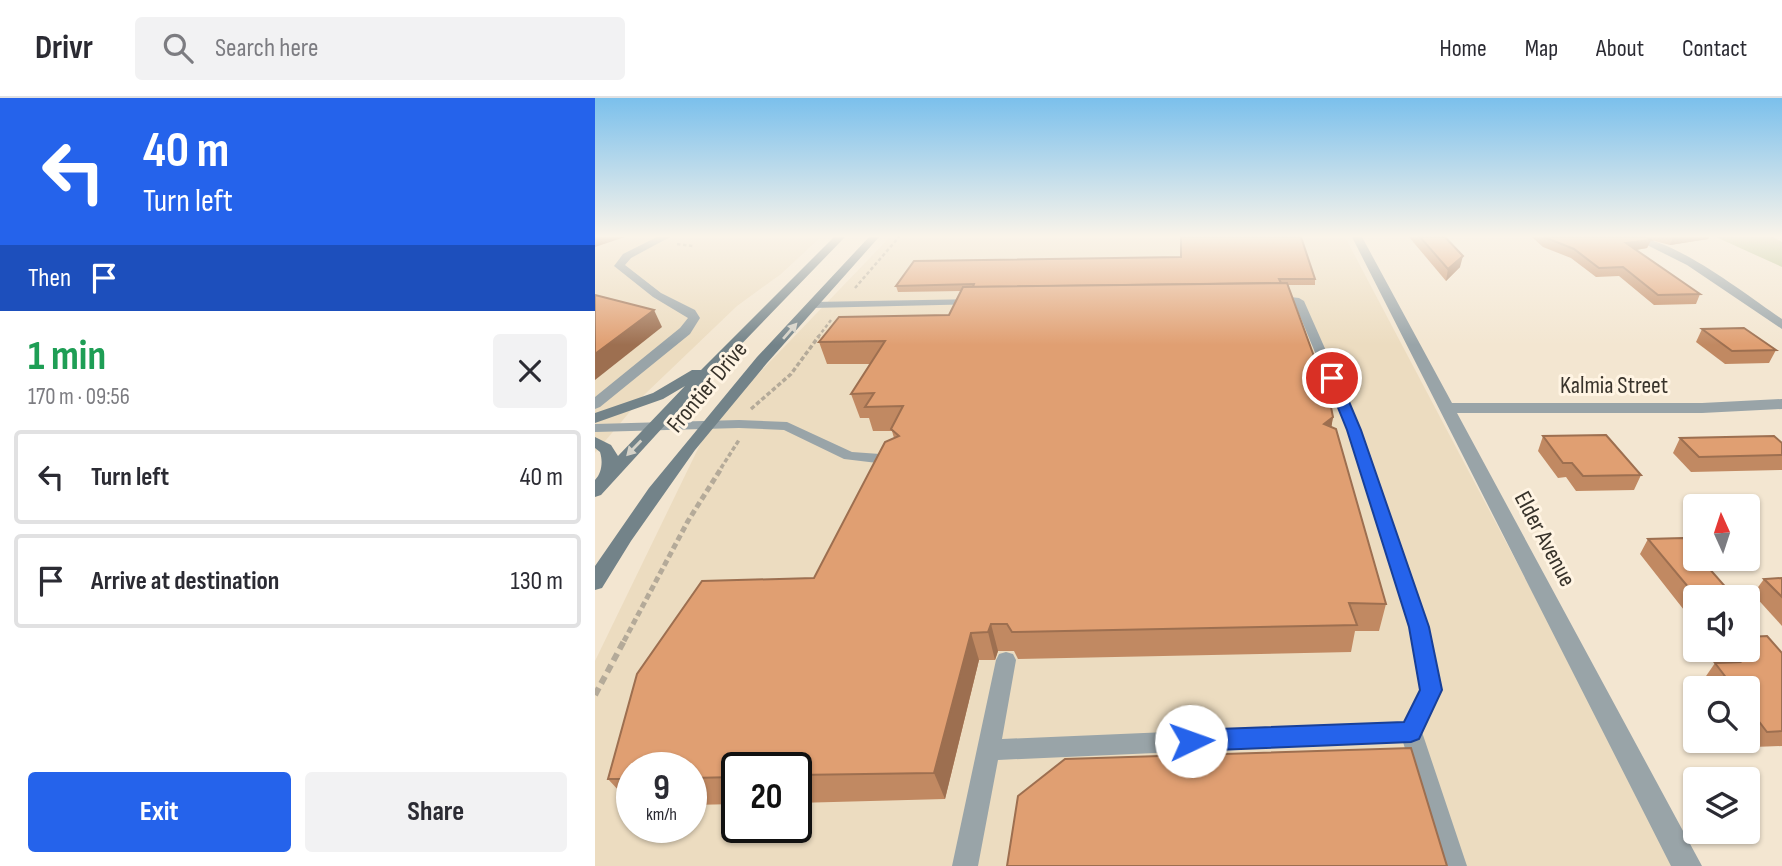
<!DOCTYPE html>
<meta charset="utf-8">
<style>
:root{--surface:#fff;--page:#f2f2f3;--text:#2b2b33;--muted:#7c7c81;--line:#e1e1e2;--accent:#2563eb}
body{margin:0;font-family:"Sofia Sans Condensed",sans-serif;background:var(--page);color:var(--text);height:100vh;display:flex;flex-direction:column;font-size:26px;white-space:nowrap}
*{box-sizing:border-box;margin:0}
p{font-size:23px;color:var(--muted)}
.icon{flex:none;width:38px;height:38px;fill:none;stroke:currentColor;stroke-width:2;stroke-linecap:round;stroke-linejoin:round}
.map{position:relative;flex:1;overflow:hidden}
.panel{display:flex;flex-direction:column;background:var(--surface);width:595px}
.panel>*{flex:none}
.hud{background:#2563eb;color:#fff;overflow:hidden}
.needle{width:46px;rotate:357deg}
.tools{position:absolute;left:1088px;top:396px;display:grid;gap:14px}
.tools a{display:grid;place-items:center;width:77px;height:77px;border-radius:7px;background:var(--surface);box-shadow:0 2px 5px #0004;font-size:35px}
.speed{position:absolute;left:21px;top:654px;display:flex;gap:14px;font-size:35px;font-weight:700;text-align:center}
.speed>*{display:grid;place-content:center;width:91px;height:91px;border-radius:50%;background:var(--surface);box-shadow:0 2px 5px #0004;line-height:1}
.speed small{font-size:18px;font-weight:400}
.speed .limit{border:4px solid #111;border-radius:10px;background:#fff;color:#111}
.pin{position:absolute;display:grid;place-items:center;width:60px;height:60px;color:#fff;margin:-30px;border:4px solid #fff;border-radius:50%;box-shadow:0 2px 7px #0007}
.me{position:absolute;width:77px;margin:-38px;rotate:87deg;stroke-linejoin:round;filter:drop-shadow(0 0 5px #0008)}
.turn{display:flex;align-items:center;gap:24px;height:147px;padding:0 28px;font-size:32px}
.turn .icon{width:91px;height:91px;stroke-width:2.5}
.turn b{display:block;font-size:49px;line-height:60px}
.then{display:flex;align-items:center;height:66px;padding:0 28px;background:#0003;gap:14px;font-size:26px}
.round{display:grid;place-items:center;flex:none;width:74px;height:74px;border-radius:7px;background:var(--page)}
.head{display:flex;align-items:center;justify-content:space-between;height:119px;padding:0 28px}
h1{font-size:42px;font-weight:700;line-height:52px;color:#1e9e55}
.action{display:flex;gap:14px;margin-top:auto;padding:14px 28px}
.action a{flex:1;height:80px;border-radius:7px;background:var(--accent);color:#fff;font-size:28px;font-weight:700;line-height:80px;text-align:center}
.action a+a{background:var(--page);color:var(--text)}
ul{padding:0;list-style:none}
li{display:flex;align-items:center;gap:21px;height:94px;margin:0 14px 10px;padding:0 14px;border:4px solid var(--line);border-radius:7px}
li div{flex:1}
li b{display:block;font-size:26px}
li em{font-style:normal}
header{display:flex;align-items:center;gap:42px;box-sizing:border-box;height:98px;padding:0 35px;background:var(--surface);border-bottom:2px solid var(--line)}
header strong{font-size:33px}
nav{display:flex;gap:38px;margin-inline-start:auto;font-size:24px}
.search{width:490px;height:63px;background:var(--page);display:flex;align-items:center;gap:18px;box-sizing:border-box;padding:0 24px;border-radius:7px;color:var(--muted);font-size:26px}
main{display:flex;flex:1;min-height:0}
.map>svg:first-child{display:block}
.built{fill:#ecdcc0;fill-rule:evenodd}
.green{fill:#b5c08c}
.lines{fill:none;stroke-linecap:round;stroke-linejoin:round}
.path-far3{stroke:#b4aa99;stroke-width:2.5;stroke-dasharray:3.5 2.5;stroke-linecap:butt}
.path-far2{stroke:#b4aa99;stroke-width:3.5;stroke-dasharray:4.5 2.5;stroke-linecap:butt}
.path-far1{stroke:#b4aa99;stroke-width:5;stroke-dasharray:6 3.5;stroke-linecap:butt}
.path{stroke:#b4aa99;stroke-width:6;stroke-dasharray:8 5;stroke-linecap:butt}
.lane{fill:#99a4a8;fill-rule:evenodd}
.street{fill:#99a4a8;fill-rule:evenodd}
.secondary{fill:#738389;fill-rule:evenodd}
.wall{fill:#c18962}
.shaded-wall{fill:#9d6f50}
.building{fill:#e09f72;stroke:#9d6f50;stroke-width:2}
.oneway{fill:#d5d2c8}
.route{fill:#2563eb;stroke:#184099;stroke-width:2}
.labels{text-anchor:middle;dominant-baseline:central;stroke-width:6;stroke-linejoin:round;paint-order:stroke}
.street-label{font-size:24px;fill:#38332b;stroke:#fff4e3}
</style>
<header>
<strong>Drivr</strong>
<div class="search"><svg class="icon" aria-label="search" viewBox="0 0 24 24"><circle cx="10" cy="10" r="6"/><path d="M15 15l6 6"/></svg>Search here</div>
<nav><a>Home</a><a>Map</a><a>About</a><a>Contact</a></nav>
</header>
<main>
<section class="panel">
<div class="hud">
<div class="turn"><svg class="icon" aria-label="left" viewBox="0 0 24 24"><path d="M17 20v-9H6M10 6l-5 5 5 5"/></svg><div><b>40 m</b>Turn left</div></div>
<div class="then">Then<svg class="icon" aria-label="arrive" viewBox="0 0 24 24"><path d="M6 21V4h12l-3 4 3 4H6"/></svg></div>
</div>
<div class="head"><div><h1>1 min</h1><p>170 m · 09:56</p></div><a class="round"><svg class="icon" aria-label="close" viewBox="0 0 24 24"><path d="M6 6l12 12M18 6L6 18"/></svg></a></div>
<ul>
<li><svg class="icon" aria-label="left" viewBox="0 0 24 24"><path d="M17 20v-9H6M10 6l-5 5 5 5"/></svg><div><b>Turn left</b></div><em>40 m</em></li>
<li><svg class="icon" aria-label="arrive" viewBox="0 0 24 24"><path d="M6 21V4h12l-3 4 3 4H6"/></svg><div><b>Arrive at destination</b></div><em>130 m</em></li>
</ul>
<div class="action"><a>Exit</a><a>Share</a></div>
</section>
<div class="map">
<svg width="1187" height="768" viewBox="0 0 1187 768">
<rect width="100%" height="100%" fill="#f3e6d1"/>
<g class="built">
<path d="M0,139H226L186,176L142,208L49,297L0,355Z"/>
<path d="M295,139H750L1082,768H0V563L115,326ZM37,670H96V730H37ZM142,670H201V730H142Z"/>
</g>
<path class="green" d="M1121,139H1178L1187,144V169Z"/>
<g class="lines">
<g class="path-far3">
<path d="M82,146L98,148"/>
<path d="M260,190L304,139"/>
<path d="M223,239L236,222"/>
</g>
<g class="path-far2">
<path d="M156,311L196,276L224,238"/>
<path d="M126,370L144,342"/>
</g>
<path class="path-far1" d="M29,543L93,423L127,369"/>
<path class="path" d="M0,597L30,541"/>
<g class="lane">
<path d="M678,197L704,200L709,203L766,332L834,529L847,592L827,634L872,768H846L808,644L403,662L383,768H357L401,562L404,556L411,554L418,556L421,562L407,641L809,624L825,592L814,529L752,332L700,206L674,202L673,200Z"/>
<path d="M383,201L387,202V206L217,210L212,207L217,204Z"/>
<path d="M144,322L192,324L257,354L299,357L307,362L299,367L249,361L189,332L144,330L0,334V326Z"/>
</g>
<g class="street">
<path d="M62,139H75L36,160L30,167L66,195L100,212L105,220L95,236L5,309L0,311V299L85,230L93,220L58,199L19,168L28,156Z"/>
<path d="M757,139H767L857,305H1107L1187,301V311L1107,315H862L1107,768H1076Z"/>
<path d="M1036,139C1079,139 1151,197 1187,221V231L1092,167Z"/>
</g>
<g class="secondary">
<path d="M239,139H250L103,291L6,397L0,399V382C7,375 8,363 5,354L0,350V339L16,347L23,358L90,288L68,301L0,325V315L58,295L97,272H106Z"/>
<path d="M274,139H284L172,265L100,352L36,443L7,490L0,492V468L54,390L162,259Z"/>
</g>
</g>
<g class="wall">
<path d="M814,139H850L865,169L851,183Z"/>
<path d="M937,139H1114L1113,141L1075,147L1056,142L1052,150L1041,152L1105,196L1101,206L1059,207L1024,178L1001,179L976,160L948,149Z"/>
<path d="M319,163L720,181V187H693L738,319L736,329L791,506L784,533H760L756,554L423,561L419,553H403L400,562H384L350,701L201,705V670H142V706L96,707V670H37V707L13,681L219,480L299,340L297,333H278L274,320H265L256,296L275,266H232L224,244L354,217L366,193L303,194L301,188Z"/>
<path d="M1107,231L1181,252L1174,265L1130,266L1101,244Z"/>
<path d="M948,338L1046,377L1039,392L981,393L971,379L963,380L943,353Z"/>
<path d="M1085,340L1187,345V372L1096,374L1078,355Z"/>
<path d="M1053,441L1135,494L1132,499H1101V511L1089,512L1045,456Z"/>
<path d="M1187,480V528L1158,496L1169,481Z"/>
<path d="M1117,551H1153L1187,555V648L1158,649L1153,642V590H1115L1109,581L1120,565H1122L1114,555Z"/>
</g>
<g class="shaded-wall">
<path d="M0,139H30L0,149Z"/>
<path d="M1078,139H1114L1113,141L1075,147Z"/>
<path d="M1056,142L1052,150L1028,154L1031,145Z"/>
<path d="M868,158L865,169L851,183L853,171Z"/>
<path d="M59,212L67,229L0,282V256Z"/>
<path d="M738,319L734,344L729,326Z"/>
<path d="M396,526L403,553L400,562L393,534Z"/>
<path d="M376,535L384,562L350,701L339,675Z"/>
</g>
<g class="building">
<path d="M586,139H706L720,181H684L686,185L378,189L379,186L301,188L319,163L586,159Z"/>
<path d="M825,139H850L868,158L853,171Z"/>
<path d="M949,139H1051L1056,142L1031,145L1105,196L1063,197L1028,169L1004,170L979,151Z"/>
<path d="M692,185L734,299L738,319L729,326L741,331L791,506L754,505L762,527L417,534L412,526H396L393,534L376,535L339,675L201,677V670H142V679L96,680V670H37V681H13L42,576L107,483L219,480L290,344L304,338L296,331L308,308L270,309L279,295L256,296L290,243L224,244L244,219L354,217L368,189Z"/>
<path d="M0,197L59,212L0,256Z"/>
<path d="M1149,230L1181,252L1137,253L1107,231Z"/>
<path d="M1011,337L1046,377L988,378L977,365H968L948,338Z"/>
<path d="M1179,338L1187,345V357L1104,359L1085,340Z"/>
<path d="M1088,440L1101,455V460H1105L1135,494L1099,496L1053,441Z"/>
<path d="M1187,480V499L1169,481Z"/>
<path d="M1172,538L1187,555V633L1172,634L1153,609V590H1139L1120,565L1145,564L1135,551H1153V539Z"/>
<path d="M816,650L852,768H412L423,698L470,661Z"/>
</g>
<defs><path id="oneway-solid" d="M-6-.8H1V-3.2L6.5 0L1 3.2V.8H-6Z" transform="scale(1.75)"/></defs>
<g class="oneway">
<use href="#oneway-solid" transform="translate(195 233) rotate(-49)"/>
<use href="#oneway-solid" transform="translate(39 350) rotate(134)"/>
</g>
<linearGradient id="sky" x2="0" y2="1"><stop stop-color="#7bc0ec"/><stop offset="0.56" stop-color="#faf4ea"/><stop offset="1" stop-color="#faf4ea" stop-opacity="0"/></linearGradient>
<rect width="1187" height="247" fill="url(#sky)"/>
<path class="route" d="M737,276L744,280L766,332L834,529L847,592L824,641L816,644L596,653L587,650L584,643L587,636L596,632L809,624L825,592L814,529L752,332L731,280Z"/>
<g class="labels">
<g class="street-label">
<text x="1019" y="287">Kalmia Street</text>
<text transform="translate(112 289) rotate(-50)">Frontier Drive</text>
<text transform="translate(950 441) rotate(62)">Elder Avenue</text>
</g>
</g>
</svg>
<div class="tools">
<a><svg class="needle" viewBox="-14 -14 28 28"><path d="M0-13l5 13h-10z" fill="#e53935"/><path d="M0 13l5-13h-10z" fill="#7c7c81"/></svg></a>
<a><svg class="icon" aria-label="sound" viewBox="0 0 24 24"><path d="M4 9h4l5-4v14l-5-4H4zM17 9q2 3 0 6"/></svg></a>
<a><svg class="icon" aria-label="search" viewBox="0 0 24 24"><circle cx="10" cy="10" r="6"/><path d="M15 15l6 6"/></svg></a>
<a><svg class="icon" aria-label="layers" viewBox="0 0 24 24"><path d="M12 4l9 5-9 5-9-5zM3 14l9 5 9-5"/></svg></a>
</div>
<div class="speed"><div>9<small>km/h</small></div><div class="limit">20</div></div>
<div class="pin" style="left:737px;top:280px;background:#d93025"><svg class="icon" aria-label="arrive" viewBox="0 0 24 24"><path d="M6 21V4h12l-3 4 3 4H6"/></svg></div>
<svg class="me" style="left:596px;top:643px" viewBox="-20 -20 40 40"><circle r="19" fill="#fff"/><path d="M0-13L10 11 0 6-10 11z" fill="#2563eb"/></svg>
</div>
</main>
